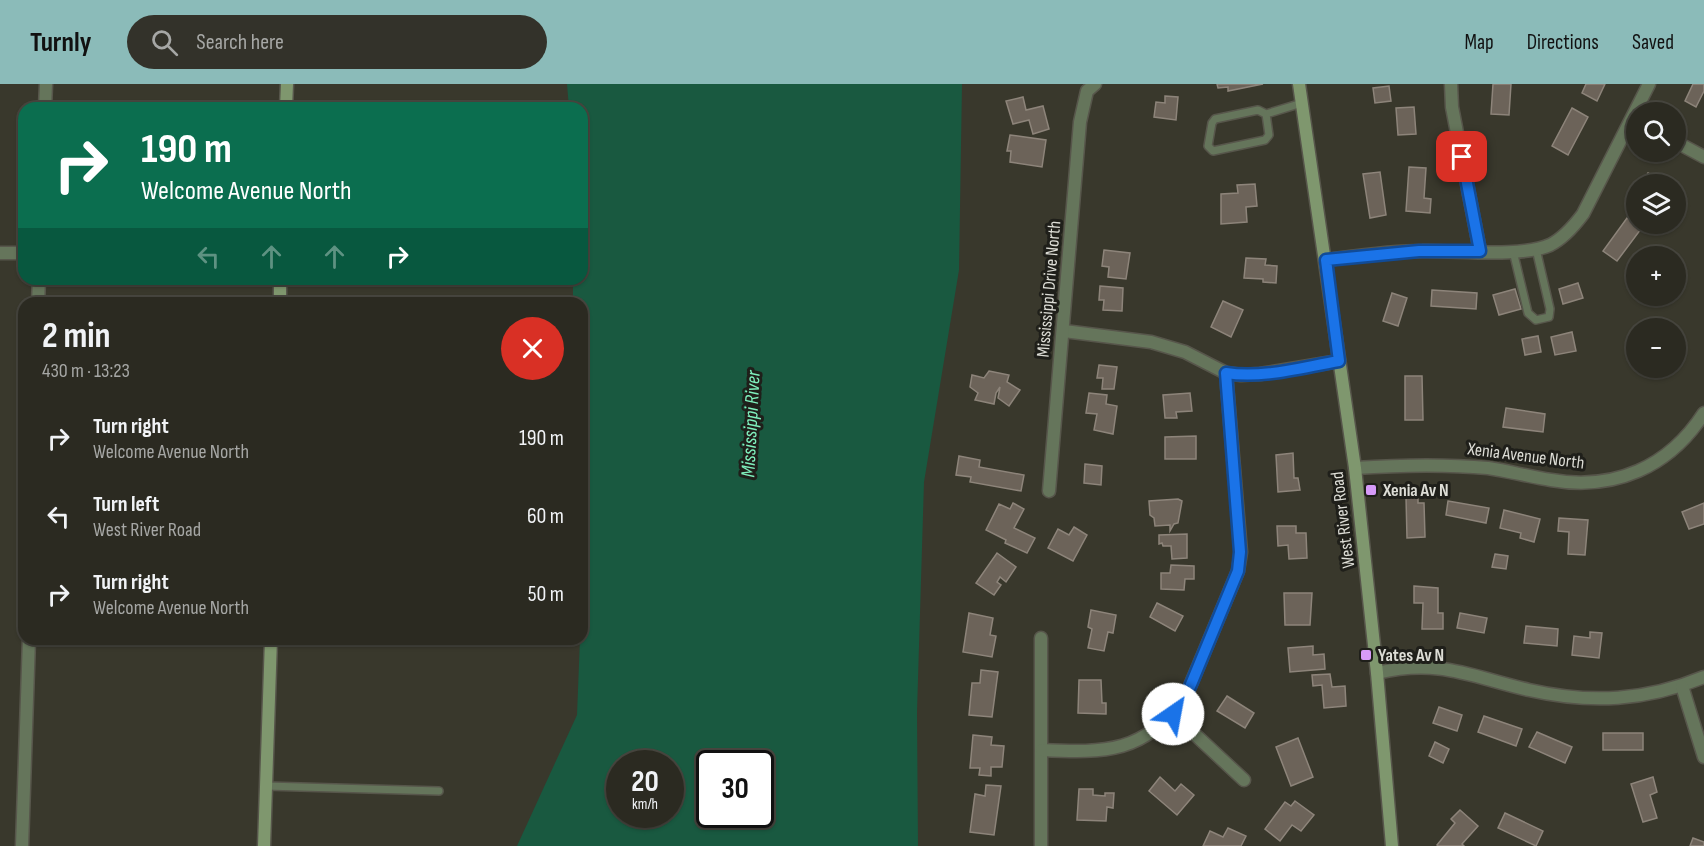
<!DOCTYPE html>
<meta charset="utf-8">
<style>
:root{--surface:#2b2a21;--page:#33322a;--text:#f1f3f6;--muted:#a6a7a5;--line:#47463f;--accent:#8bbbb9}
body{margin:0;font-family:"Sofia Sans Condensed",sans-serif;background:var(--page);color:var(--text);height:100vh;display:flex;flex-direction:column;font-size:22px;white-space:nowrap}
*{box-sizing:border-box;margin:0}
p{font-size:20px;color:var(--muted)}
.icon{flex:none;width:33px;height:33px;fill:none;stroke:currentColor;stroke-width:2;stroke-linecap:round;stroke-linejoin:round}
.map{position:relative;flex:1;overflow:hidden}
.details{position:absolute;left:18px;top:213px;width:570px;height:348px;display:flex;flex-direction:column;background:var(--surface);border-radius:18px;box-shadow:0 2px 4px #0004,0 0 0 2px var(--line)}
.details>*{flex:none}
.banner{position:absolute;left:18px;top:18px;width:570px;height:183px;border-radius:18px;box-shadow:0 2px 4px #0004,0 0 0 2px var(--line);background:#0b6e4f;color:#fff;overflow:hidden}
.fabs{position:absolute;left:1626px;top:18px;display:grid;gap:12px}
.fabs a{display:grid;place-items:center;width:60px;height:60px;border-radius:50%;background:var(--surface);box-shadow:0 2px 4px #0004,0 0 0 2px var(--line);font-size:30px}
.speed{position:absolute;left:606px;top:666px;display:flex;gap:12px;font-size:30px;font-weight:700;text-align:center}
.speed>*{display:grid;place-content:center;width:78px;height:78px;border-radius:50%;background:var(--surface);box-shadow:0 2px 4px #0004,0 0 0 2px var(--line);line-height:1}
.speed small{font-size:15px;font-weight:400}
.speed .limit{border:3px solid #111;border-radius:9px;background:#fff;color:#111}
.pin{position:absolute;display:grid;place-items:center;width:51px;height:51px;color:#fff;margin:-26px;border-radius:12px;box-shadow:0 3px 9px #0006}
.me{position:absolute;width:66px;margin:-33px;rotate:33deg;stroke-linejoin:round;filter:drop-shadow(0 0 4px #0008)}
.turn{display:flex;align-items:center;gap:21px;height:126px;padding:0 24px;font-size:27px}
.turn .icon{width:78px;height:78px;stroke-width:2.5}
.turn b{display:block;font-size:42px;line-height:51px}
.lanes{display:flex;align-items:center;height:57px;padding:0 24px;background:#0003;justify-content:center;gap:30px;direction:ltr}
.lanes .off{opacity:.35}
.round{display:grid;place-items:center;flex:none;width:63px;height:63px;border-radius:32px;background:var(--page)}
.headline{display:flex;align-items:center;justify-content:space-between;height:102px;padding:0 24px}
h1{font-size:36px;font-weight:700;line-height:45px}
ul{padding:0;list-style:none}
li{display:flex;align-items:center;gap:18px;height:78px;padding:0 24px}
li div{flex:1}
li b{display:block;font-size:22px}
li em{font-style:normal}
header{display:flex;align-items:center;gap:36px;box-sizing:border-box;height:84px;padding:0 30px;background:var(--accent);color:#111}
header strong{font-size:28px}
nav{display:flex;gap:33px;margin-inline-start:auto;font-size:21px}
.search{width:420px;height:54px;background:var(--page);display:flex;align-items:center;gap:15px;box-sizing:border-box;padding:0 21px;border-radius:33px;color:var(--muted);font-size:22px}
.map>svg:first-child{display:block}
.water{fill:#195940;fill-rule:evenodd}
.building{fill:#6c6359;stroke:#8d847a;stroke-width:1.5}
.lines{fill:none;stroke-linecap:round;stroke-linejoin:round}
.lane-casing{stroke:#57564b;stroke-width:10}
.street-casing{stroke:#57564b;stroke-width:15}
.secondary-casing{stroke:#57564b;stroke-width:15}
.lane{stroke:#65755b;stroke-width:7}
.street{stroke:#65755b;stroke-width:12}
.secondary{stroke:#7f976e;stroke-width:12}
.route-casing{stroke:#114b97;stroke-width:15}
.route{stroke:#1a73e8;stroke-width:10}
.poi-dot{fill:#d79bf9;stroke:#1f1f1a;stroke-width:2}
.labels{text-anchor:middle;dominant-baseline:central;stroke-width:6;stroke-linejoin:round;paint-order:stroke}
.street-label{font-size:18px;fill:#ddddd6;stroke:#1f1f1a}
.poi-label{font-size:18px;font-weight:bold;fill:#ddddd6;stroke:#1f1f1a;text-anchor:start}
.water-label{font-size:20px;font-style:italic;fill:#7ff0bd;stroke:#1f1f1a}
</style>
<header>
<strong>Turnly</strong>
<div class="search"><svg class="icon" aria-label="search" viewBox="0 0 24 24"><circle cx="10" cy="10" r="6"/><path d="M15 15l6 6"/></svg>Search here</div>
<nav><a>Map</a><a>Directions</a><a>Saved</a></nav>
</header>
<div class="map">
<svg width="1704" height="762" viewBox="0 0 1704 762">
<rect width="100%" height="100%" fill="#39382c"/>
<path class="water" d="M567,0H962L959,186L924,398L917,628L918,762H517L577,631L580,555H582V219H573V195H582V24H569ZM620,680H670V730H620ZM710,680H760V730H710Z"/>
<g class="building">
<path d="M1217,0H1263L1228,7V3L1218,4Z"/>
<path d="M1493,0H1511L1509,31L1491,30Z"/>
<path d="M1586,0H1605L1597,17L1582,9Z"/>
<path d="M1693,0H1704V7L1696,23L1685,17Z"/>
<path d="M1389,2L1391,17L1375,19L1373,4Z"/>
<path d="M1165,12L1178,13L1176,36L1154,33L1156,18L1165,19Z"/>
<path d="M1023,13L1026,26L1043,22L1049,45L1033,50L1029,36L1013,40L1006,17Z"/>
<path d="M1414,23L1416,50L1398,51L1396,24Z"/>
<path d="M1572,24L1588,33L1568,71L1552,62Z"/>
<path d="M1010,51L1046,56L1042,83L1010,78L1011,67H1007Z"/>
<path d="M1409,83L1426,84L1424,114L1431,115L1430,129L1406,127Z"/>
<path d="M1380,88L1386,131L1370,134L1363,90Z"/>
<path d="M1648,89L1664,97L1662,100H1642Z"/>
<path d="M1255,100L1257,122L1246,123L1247,138L1221,140V110L1238,109L1237,101Z"/>
<path d="M1627,134L1641,145L1617,177L1603,167Z"/>
<path d="M1104,166L1130,169L1126,195L1108,193L1109,183L1102,182Z"/>
<path d="M1246,174L1266,175L1265,181L1277,182L1276,199L1263,198V195L1244,194Z"/>
<path d="M1578,199L1583,214L1563,220L1559,205Z"/>
<path d="M1100,202L1123,204L1122,227L1103,226L1104,216H1099Z"/>
<path d="M1515,205L1521,225L1499,231L1493,211Z"/>
<path d="M1432,206L1477,209L1476,225L1431,222Z"/>
<path d="M1392,209L1407,214L1398,242L1383,237Z"/>
<path d="M1223,217L1243,226L1231,253L1211,243Z"/>
<path d="M1572,248L1576,267L1555,271L1551,253Z"/>
<path d="M1538,252L1541,268L1525,271L1522,255Z"/>
<path d="M1099,281L1117,283L1114,305H1102L1103,294H1097Z"/>
<path d="M989,287L1009,291L1007,298L1020,306L1009,322L998,314L1000,303L996,309L994,320L975,316L978,309L970,303L972,291L984,294Z"/>
<path d="M1405,292H1422L1423,336H1405Z"/>
<path d="M1089,309L1107,311L1106,320L1117,322L1113,350L1094,346L1097,330L1086,329Z"/>
<path d="M1190,309L1192,327L1176,328L1177,334H1165L1163,311Z"/>
<path d="M1506,324L1545,330L1543,348L1503,343Z"/>
<path d="M1196,352V375H1165V353Z"/>
<path d="M1293,369L1294,394H1298L1300,406L1278,408L1276,371Z"/>
<path d="M959,372L980,376L979,383L1024,391L1021,407L970,398L971,393L956,391Z"/>
<path d="M1085,380L1102,382L1101,401L1084,399Z"/>
<path d="M1418,412V419H1424L1425,453L1407,454L1406,413Z"/>
<path d="M1178,415L1182,417L1178,439L1174,440L1170,447V441L1155,442L1154,434L1150,431L1149,417Z"/>
<path d="M1448,417L1489,424L1486,439L1446,431Z"/>
<path d="M1013,419L1024,425L1014,444L1035,454L1027,469L1005,459L1006,456L986,446L999,420L1010,425Z"/>
<path d="M1704,419V440L1689,445L1682,428Z"/>
<path d="M1504,426L1540,435L1534,458L1520,454L1521,449L1500,444Z"/>
<path d="M1559,434L1588,436L1585,471L1568,470L1569,448L1558,447Z"/>
<path d="M1277,442H1296V449H1306L1307,474L1289,475L1288,461L1278,462Z"/>
<path d="M1074,443L1087,451L1073,477L1048,464L1058,445L1069,451Z"/>
<path d="M1187,450V474L1172,475L1171,462H1163L1162,459L1159,460V451Z"/>
<path d="M997,469L1016,483L1006,498L1000,493L997,498L1001,501L994,511L976,499Z"/>
<path d="M1495,470L1508,472L1506,485L1492,483Z"/>
<path d="M1171,481L1194,482V495H1185L1184,506L1161,505V489H1170Z"/>
<path d="M1414,502L1438,504V529H1443V545H1422L1423,519H1414Z"/>
<path d="M1284,509H1312L1310,541H1285Z"/>
<path d="M1157,519L1183,532L1175,547L1150,533Z"/>
<path d="M1091,526L1116,531L1113,549L1108,548L1104,567L1088,564L1092,545L1088,543Z"/>
<path d="M969,529L993,534L990,551L996,552L992,573L963,568Z"/>
<path d="M1460,529L1487,534L1484,549L1457,544Z"/>
<path d="M1526,542L1558,545L1557,562L1524,559Z"/>
<path d="M1590,548L1602,549L1599,574L1572,571L1574,552L1590,554Z"/>
<path d="M1313,562V571L1324,570L1325,585L1290,588L1288,564Z"/>
<path d="M981,586L998,588L992,633L969,631L972,599H980Z"/>
<path d="M1330,590L1332,603L1345,602L1346,622L1324,624L1322,601L1313,602L1312,591Z"/>
<path d="M1079,596H1101L1102,619H1106V630L1078,629Z"/>
<path d="M1227,612L1254,629L1245,644L1217,627Z"/>
<path d="M1439,623L1462,631L1457,647L1433,639Z"/>
<path d="M1484,632L1522,645L1516,662L1478,648Z"/>
<path d="M1537,648L1572,663L1565,679L1529,663Z"/>
<rect x="1603" y="649" width="40" height="17"/>
<path d="M973,651L992,653L991,661L1004,662L1002,683H991V692L979,691L980,684H970Z"/>
<path d="M1298,654L1313,693L1291,702L1276,663Z"/>
<path d="M1435,658L1449,665L1443,679L1429,672Z"/>
<path d="M1160,693L1175,707L1181,700L1194,711L1177,731L1149,707Z"/>
<path d="M1653,693L1657,708L1650,711L1657,734L1643,738L1631,700Z"/>
<path d="M986,701L1001,702L994,751L970,748L975,710L985,712Z"/>
<path d="M1079,705H1093V711L1105,712V709H1114L1113,724L1107,723L1106,737L1077,736Z"/>
<path d="M1295,717L1314,731L1301,747L1292,741L1280,757L1265,745L1285,718L1291,722Z"/>
<path d="M1460,726L1478,742L1462,760L1464,762H1438L1437,761L1455,739L1451,735Z"/>
<path d="M1505,729L1543,747L1536,762L1498,744Z"/>
<path d="M1228,744L1246,752L1241,762H1203L1210,747L1223,753Z"/>
<path d="M1693,754L1704,758V762H1690Z"/>
</g>
<g class="lines">
<defs>
<g id="lane">
<path d="M1266,30L1269,51L1265,56L1213,67L1208,62L1212,39L1215,35L1258,26L1266,30L1302,19"/>
<path d="M1513,167L1528,229L1536,236L1549,233L1550,225L1536,165"/>
<path d="M266,702L439,707"/>
</g>
<g id="street">
<path d="M1451,0L1452,23L1480,167"/>
<path d="M45,24L46,0"/>
<path d="M1676,58L1704,73"/>
<path d="M0,169H24"/>
<path d="M1326,176C1357,172 1390,167 1422,167C1456,166 1520,174 1550,161C1564,154 1574,142 1583,130L1649,0"/>
<path d="M38,219L39,195"/>
<path d="M1064,247L1151,258L1185,268L1226,289L1241,291L1260,290L1339,277"/>
<path d="M1355,384C1400,381 1444,380 1488,384C1509,387 1530,393 1551,396C1615,407 1669,383 1704,329"/>
<path d="M1049,407L1080,38L1087,7L1095,0"/>
<path d="M1041,554V762"/>
<path d="M1377,589C1439,574 1472,593 1529,606C1591,620 1646,617 1704,593"/>
<path d="M1682,602L1704,673"/>
<path d="M1173,630L1244,696"/>
<path d="M1042,666C1106,669 1144,669 1185,614L1238,487L1241,468L1226,289"/>
<path d="M22,762L29,555"/>
</g>
<g id="secondary">
<path d="M1299,0L1355,384L1377,589L1392,762"/>
<path d="M286,24L287,0"/>
<path d="M280,219V195"/>
<path d="M264,762L271,555"/>
</g>
</defs>
<use href="#lane" class="lane-casing"/>
<use href="#street" class="street-casing"/>
<use href="#secondary" class="secondary-casing"/>
<use href="#lane" class="lane"/>
<use href="#street" class="street"/>
<use href="#secondary" class="secondary"/>
</g>
<g class="lines">
<defs>
<path id="route" d="M1173,630L1185,614L1192,598L1238,487L1240,468L1226,289C1263,295 1303,283 1339,277L1326,176L1419,167H1480L1462,73"/>
</defs>
<use href="#route" class="route-casing"/>
<use href="#route" class="route"/>
</g>
<g class="poi-dot">
<rect x="1365" y="400" width="12" height="12" rx="3"/>
<rect x="1360" y="565" width="12" height="12" rx="3"/>
</g>
<g class="labels">
<g class="street-label">
<text transform="translate(1049 205) rotate(-85)">Mississippi Drive North</text>
<text transform="translate(1526 372) rotate(7)">Xenia Avenue North</text>
<text transform="translate(1343 436) rotate(-97)">West River Road</text>
</g>
<g class="poi-label">
<text x="1383" y="406">Xenia Av N</text>
<text x="1378" y="571">Yates Av N</text>
</g>
<g class="water-label">
<text transform="translate(751 340) rotate(-87)">Mississippi River</text>
</g>
</g>
</svg>
<div class="fabs">
<a><svg class="icon" aria-label="search" viewBox="0 0 24 24"><circle cx="10" cy="10" r="6"/><path d="M15 15l6 6"/></svg></a>
<a><svg class="icon" aria-label="layers" viewBox="0 0 24 24"><path d="M12 4l9 5-9 5-9-5zM3 14l9 5 9-5"/></svg></a>
<a>+</a>
<a>−</a>
</div>
<div class="speed"><div>20<small>km/h</small></div><div class="limit">30</div></div>
<div class="pin" style="left:1462px;top:73px;background:#d93025"><svg class="icon" aria-label="arrive" viewBox="0 0 24 24"><path d="M6 21V4h12l-3 4 3 4H6"/></svg></div>
<svg class="me" style="left:1173px;top:630px" viewBox="-20 -20 40 40"><circle r="19" fill="#fff"/><path d="M0-13L10 11 0 6-10 11z" fill="#1a73e8"/></svg>
<div class="banner">
<div class="turn"><svg class="icon" aria-label="right" viewBox="0 0 24 24"><path d="M7 20v-9h11M14 6l5 5-5 5"/></svg><div><b>190 m</b>Welcome Avenue North</div></div>
<div class="lanes"><svg class="icon off" aria-label="left" viewBox="0 0 24 24"><path d="M17 20v-9H6M10 6l-5 5 5 5"/></svg><svg class="icon off" aria-label="ahead" viewBox="0 0 24 24"><path d="M12 20V5M6 11l6-6 6 6"/></svg><svg class="icon off" aria-label="ahead" viewBox="0 0 24 24"><path d="M12 20V5M6 11l6-6 6 6"/></svg><svg class="icon" aria-label="right" viewBox="0 0 24 24"><path d="M7 20v-9h11M14 6l5 5-5 5"/></svg></div>
</div>
<section class="details">
<div class="headline"><div><h1>2 min</h1><p>430 m · 13:23</p></div><a class="round" style="background:#d93025;color:#fff"><svg class="icon" aria-label="close" viewBox="0 0 24 24"><path d="M6 6l12 12M18 6L6 18"/></svg></a></div>
<ul>
<li><svg class="icon" aria-label="right" viewBox="0 0 24 24"><path d="M7 20v-9h11M14 6l5 5-5 5"/></svg><div><b>Turn right</b><p>Welcome Avenue North</p></div><em>190 m</em></li>
<li><svg class="icon" aria-label="left" viewBox="0 0 24 24"><path d="M17 20v-9H6M10 6l-5 5 5 5"/></svg><div><b>Turn left</b><p>West River Road</p></div><em>60 m</em></li>
<li><svg class="icon" aria-label="right" viewBox="0 0 24 24"><path d="M7 20v-9h11M14 6l5 5-5 5"/></svg><div><b>Turn right</b><p>Welcome Avenue North</p></div><em>50 m</em></li>
</ul>
</section>
</div>
